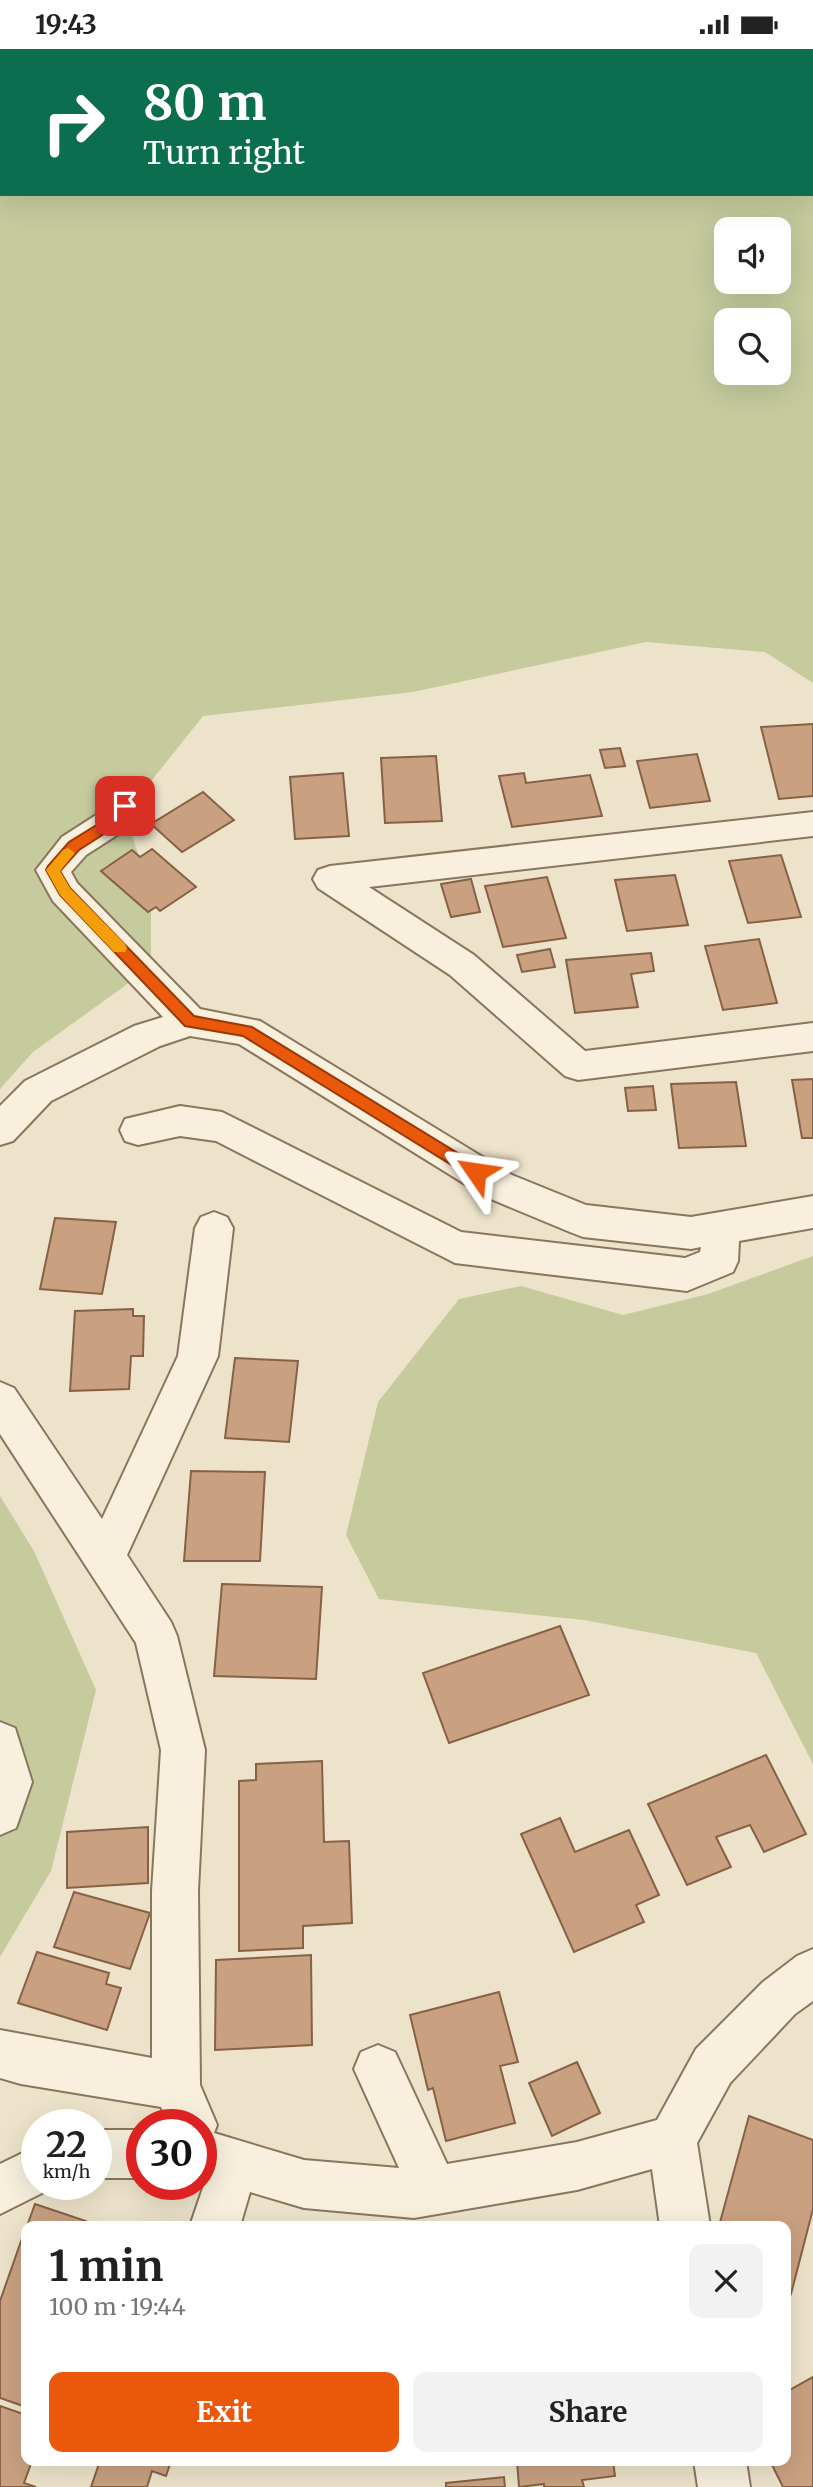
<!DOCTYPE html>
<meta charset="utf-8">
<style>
:root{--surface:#fff;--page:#f2f2f2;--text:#222;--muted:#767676;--accent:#ea580c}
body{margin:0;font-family:Merriweather,serif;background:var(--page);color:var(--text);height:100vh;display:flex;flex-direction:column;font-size:26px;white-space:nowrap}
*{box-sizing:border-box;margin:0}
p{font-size:23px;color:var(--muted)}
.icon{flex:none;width:38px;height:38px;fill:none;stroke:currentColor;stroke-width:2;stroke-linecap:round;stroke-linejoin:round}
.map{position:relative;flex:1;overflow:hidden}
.details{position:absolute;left:21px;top:2172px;width:770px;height:245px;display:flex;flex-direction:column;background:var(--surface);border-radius:14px;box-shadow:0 7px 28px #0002}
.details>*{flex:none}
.hud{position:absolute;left:0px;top:0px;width:814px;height:147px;box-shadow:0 7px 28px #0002;background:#0b6e4f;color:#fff;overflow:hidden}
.tools{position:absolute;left:714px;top:168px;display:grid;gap:14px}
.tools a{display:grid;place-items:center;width:77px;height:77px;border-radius:14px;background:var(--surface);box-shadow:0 7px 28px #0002;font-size:35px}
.speed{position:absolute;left:21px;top:2060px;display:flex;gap:14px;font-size:35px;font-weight:700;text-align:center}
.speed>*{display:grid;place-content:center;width:91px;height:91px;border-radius:50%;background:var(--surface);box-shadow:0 7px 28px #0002;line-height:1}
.speed small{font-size:18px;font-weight:400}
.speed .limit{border:10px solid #d22;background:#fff;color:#111}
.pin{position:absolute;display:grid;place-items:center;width:60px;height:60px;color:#fff;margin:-30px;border-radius:14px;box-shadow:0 4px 10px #0006}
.me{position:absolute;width:77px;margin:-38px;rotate:302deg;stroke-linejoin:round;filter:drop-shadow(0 0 5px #0008)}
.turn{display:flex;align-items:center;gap:24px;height:147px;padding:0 28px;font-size:32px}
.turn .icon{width:91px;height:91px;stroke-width:2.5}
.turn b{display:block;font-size:49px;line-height:60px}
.round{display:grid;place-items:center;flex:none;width:74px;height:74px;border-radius:14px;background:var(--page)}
.headline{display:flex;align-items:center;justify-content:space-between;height:119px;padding:0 28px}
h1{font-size:42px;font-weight:700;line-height:52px}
.primary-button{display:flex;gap:14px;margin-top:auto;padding:14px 28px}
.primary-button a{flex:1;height:80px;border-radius:14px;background:var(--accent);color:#fff;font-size:28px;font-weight:700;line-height:80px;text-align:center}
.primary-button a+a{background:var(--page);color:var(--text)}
.status{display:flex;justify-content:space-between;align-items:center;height:49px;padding:0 35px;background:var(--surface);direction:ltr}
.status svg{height:19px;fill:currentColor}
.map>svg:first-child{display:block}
.green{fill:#c5cb9d;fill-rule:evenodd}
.building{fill:#c9a181;stroke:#876146;stroke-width:2}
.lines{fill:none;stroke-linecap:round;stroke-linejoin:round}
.street-casing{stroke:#89765f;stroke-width:4}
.street{fill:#f8f0dd;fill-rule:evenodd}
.route{fill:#ea580c;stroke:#983908;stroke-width:2}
.slow{fill:#f59e0b}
</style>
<div class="status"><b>19:43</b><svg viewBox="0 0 49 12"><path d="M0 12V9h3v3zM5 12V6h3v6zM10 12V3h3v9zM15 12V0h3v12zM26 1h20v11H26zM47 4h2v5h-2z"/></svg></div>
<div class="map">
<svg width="813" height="2438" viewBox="0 0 813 2438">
<rect width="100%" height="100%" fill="#ede3ca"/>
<g class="green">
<path d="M0,0H813V634L765,603L646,593L413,643L203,667L125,765L151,844V918L33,1003L0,1040ZM2,2H812V145H2ZM726,180H779V233H726ZM726,271H779V324H726Z"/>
<path d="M813,1207V1715L756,1604L584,1571L379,1550L346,1486L378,1353L459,1250L521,1237L623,1266L708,1245Z"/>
<path d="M0,1447L34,1502L96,1641L51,1822L0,1908Z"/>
</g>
<g class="building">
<path d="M813,675V747L779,750L761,678Z"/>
<path d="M620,699L625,717L605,719L600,701Z"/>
<path d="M697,705L710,752L650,759L637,712Z"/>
<path d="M436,707L442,772L385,774L381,709Z"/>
<path d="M343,724L349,787L295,790L290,728Z"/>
<path d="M524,724L526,734L590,726L602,767L512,778L499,727Z"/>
<path d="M203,743L234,771L182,803L151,775Z"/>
<path d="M152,800L196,838L160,862L156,858L148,863L101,822L132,801L140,808Z"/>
<path d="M781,806L801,868L748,874L729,812Z"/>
<path d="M675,826L688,876L627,882L615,831Z"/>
<path d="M547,828L566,889L503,898L485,837Z"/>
<path d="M471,830L480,863L451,868L441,835Z"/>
<path d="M759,890L777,954L723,961L705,897Z"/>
<path d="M550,900L555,918L522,923L517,906Z"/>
<path d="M651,904L654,922L631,925L638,958L575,964L566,911Z"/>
<path d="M813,1030V1089H802L792,1031Z"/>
<path d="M736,1033L746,1097L679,1099L671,1035Z"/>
<path d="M653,1037L656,1061L628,1062L625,1039Z"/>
<path d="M55,1169L116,1173L102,1245L40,1240Z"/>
<path d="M133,1260V1267H144L143,1307H131L129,1340L70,1342L75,1262Z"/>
<path d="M235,1309L298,1312L289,1393L225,1389Z"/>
<path d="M191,1422L265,1423L260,1512H184Z"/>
<path d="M222,1535L322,1538L316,1630L214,1627Z"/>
<path d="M560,1577L589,1646L449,1694L423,1624Z"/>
<path d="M766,1706L806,1785L764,1803L750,1776L716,1788L731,1818L687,1836L648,1755Z"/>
<path d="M322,1712L324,1793L349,1792L352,1874L303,1877V1899L239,1902V1732L256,1731V1715Z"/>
<path d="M560,1769L575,1803L629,1781L659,1846L636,1856L644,1873L574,1903L521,1785Z"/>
<path d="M148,1778V1834L67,1839V1783Z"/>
<path d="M74,1843L150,1864L130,1920L54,1898Z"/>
<path d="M37,1903L109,1924L106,1935L121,1939L107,1981L18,1954Z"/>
<path d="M311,1906L312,1996L215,2001L216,1911Z"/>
<path d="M499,1943L518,2013L500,2017L515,2074L446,2092L433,2039L428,2041L410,1966Z"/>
<path d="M577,2013L600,2064L552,2087L529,2034Z"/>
<path d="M749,2067L813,2091V2160L791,2245L786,2242V2177H719Z"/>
<path d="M35,2155L86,2172L84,2177H27Z"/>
<path d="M26,2178V2358L0,2349V2252Z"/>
<path d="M813,2328V2438H783L770,2412H786V2343Z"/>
<path d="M0,2357L26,2366V2412H32L24,2434L36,2438H0Z"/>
<path d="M100,2412H171L166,2427L152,2422L147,2438H91Z"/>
<path d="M517,2412H613L615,2427L582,2431L584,2438H544V2435L519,2438Z"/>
<path d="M504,2428L505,2438H446V2434Z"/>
</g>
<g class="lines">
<defs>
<g id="street">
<path d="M134,731L146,734L151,743L128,779L86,806L71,823L77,834L200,960L260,972L512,1126L586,1156L691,1168L813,1147V1179L739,1192L738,1212L733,1223L687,1242L455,1214L216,1092L180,1087L138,1096L125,1092L120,1081L125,1070L180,1057L222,1063L461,1183L685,1209L700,1203L701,1198L691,1200L583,1188L570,1183L486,1148L239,995L190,987L160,997L51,1052L13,1092L0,1096V1057L25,1032L134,977L163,968L53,852L36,821L62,788L104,761L122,734Z"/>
<path d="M813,763V787L369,838L474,906L585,1002L813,974V1002L578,1031L565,1027L450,926L318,839L313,830L318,821L330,817Z"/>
<path d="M214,1163L227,1168L233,1179L218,1307L127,1506L171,1573L177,1587L205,1701L198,1842L200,2036L217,2076L214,2084L304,2111L399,2119L354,2020L361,2003L378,1996L395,2003L447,2115L577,2093L657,2071L696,2000L763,1933L797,1907L813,1900V1952L795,1965L730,2034L697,2094L710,2177H660L652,2120L577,2141L414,2169L304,2159L250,2143L240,2177H190L206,2130L201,2128V2076H169L161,2058L21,2035L0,2029V1981L152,2009V1842L161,1701L136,1594L0,1385V1333L14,1339L102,1470L178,1307L195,1179L201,1168Z"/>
<path d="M0,1673L15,1679L32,1733L16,1779L0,1786Z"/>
<rect x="96" y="2081" width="46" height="48"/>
<path d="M37,2097V2135H55L54,2138L0,2165V2115Z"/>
<path d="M694,2412H746L750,2438H698Z"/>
</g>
</defs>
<use href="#street" class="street-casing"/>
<use href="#street" class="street"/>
</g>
<path class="route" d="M125,752L132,757L121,774L79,801L60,822L70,839L194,967L252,978L482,1119L484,1123L482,1128H471L243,987L185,977L60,846L46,821L48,817L69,793L111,767L120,753Z"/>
<path class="slow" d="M68,799L75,804L60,822L70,839L125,895L127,899L125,903H114L60,846L46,821L63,801Z"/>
</svg>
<div class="tools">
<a><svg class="icon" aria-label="sound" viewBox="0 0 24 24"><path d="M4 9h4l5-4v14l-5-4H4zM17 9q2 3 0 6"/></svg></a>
<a><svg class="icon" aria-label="search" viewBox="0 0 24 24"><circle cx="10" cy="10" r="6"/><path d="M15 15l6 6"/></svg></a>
</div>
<div class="speed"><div>22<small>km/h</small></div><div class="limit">30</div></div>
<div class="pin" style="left:125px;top:757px;background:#d93025"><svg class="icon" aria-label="arrive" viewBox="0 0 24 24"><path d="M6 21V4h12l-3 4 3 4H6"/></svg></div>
<svg class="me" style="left:476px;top:1123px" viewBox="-20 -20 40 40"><path d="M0-17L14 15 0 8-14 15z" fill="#ea580c" stroke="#fff" stroke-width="4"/></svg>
<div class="hud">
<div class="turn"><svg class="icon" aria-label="right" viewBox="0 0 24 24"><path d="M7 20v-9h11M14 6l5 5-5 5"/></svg><div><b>80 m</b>Turn right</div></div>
</div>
<section class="details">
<div class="headline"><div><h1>1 min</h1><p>100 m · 19:44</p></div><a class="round"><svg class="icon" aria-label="close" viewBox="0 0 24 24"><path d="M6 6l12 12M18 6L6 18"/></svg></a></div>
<div class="primary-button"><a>Exit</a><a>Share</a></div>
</section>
</div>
